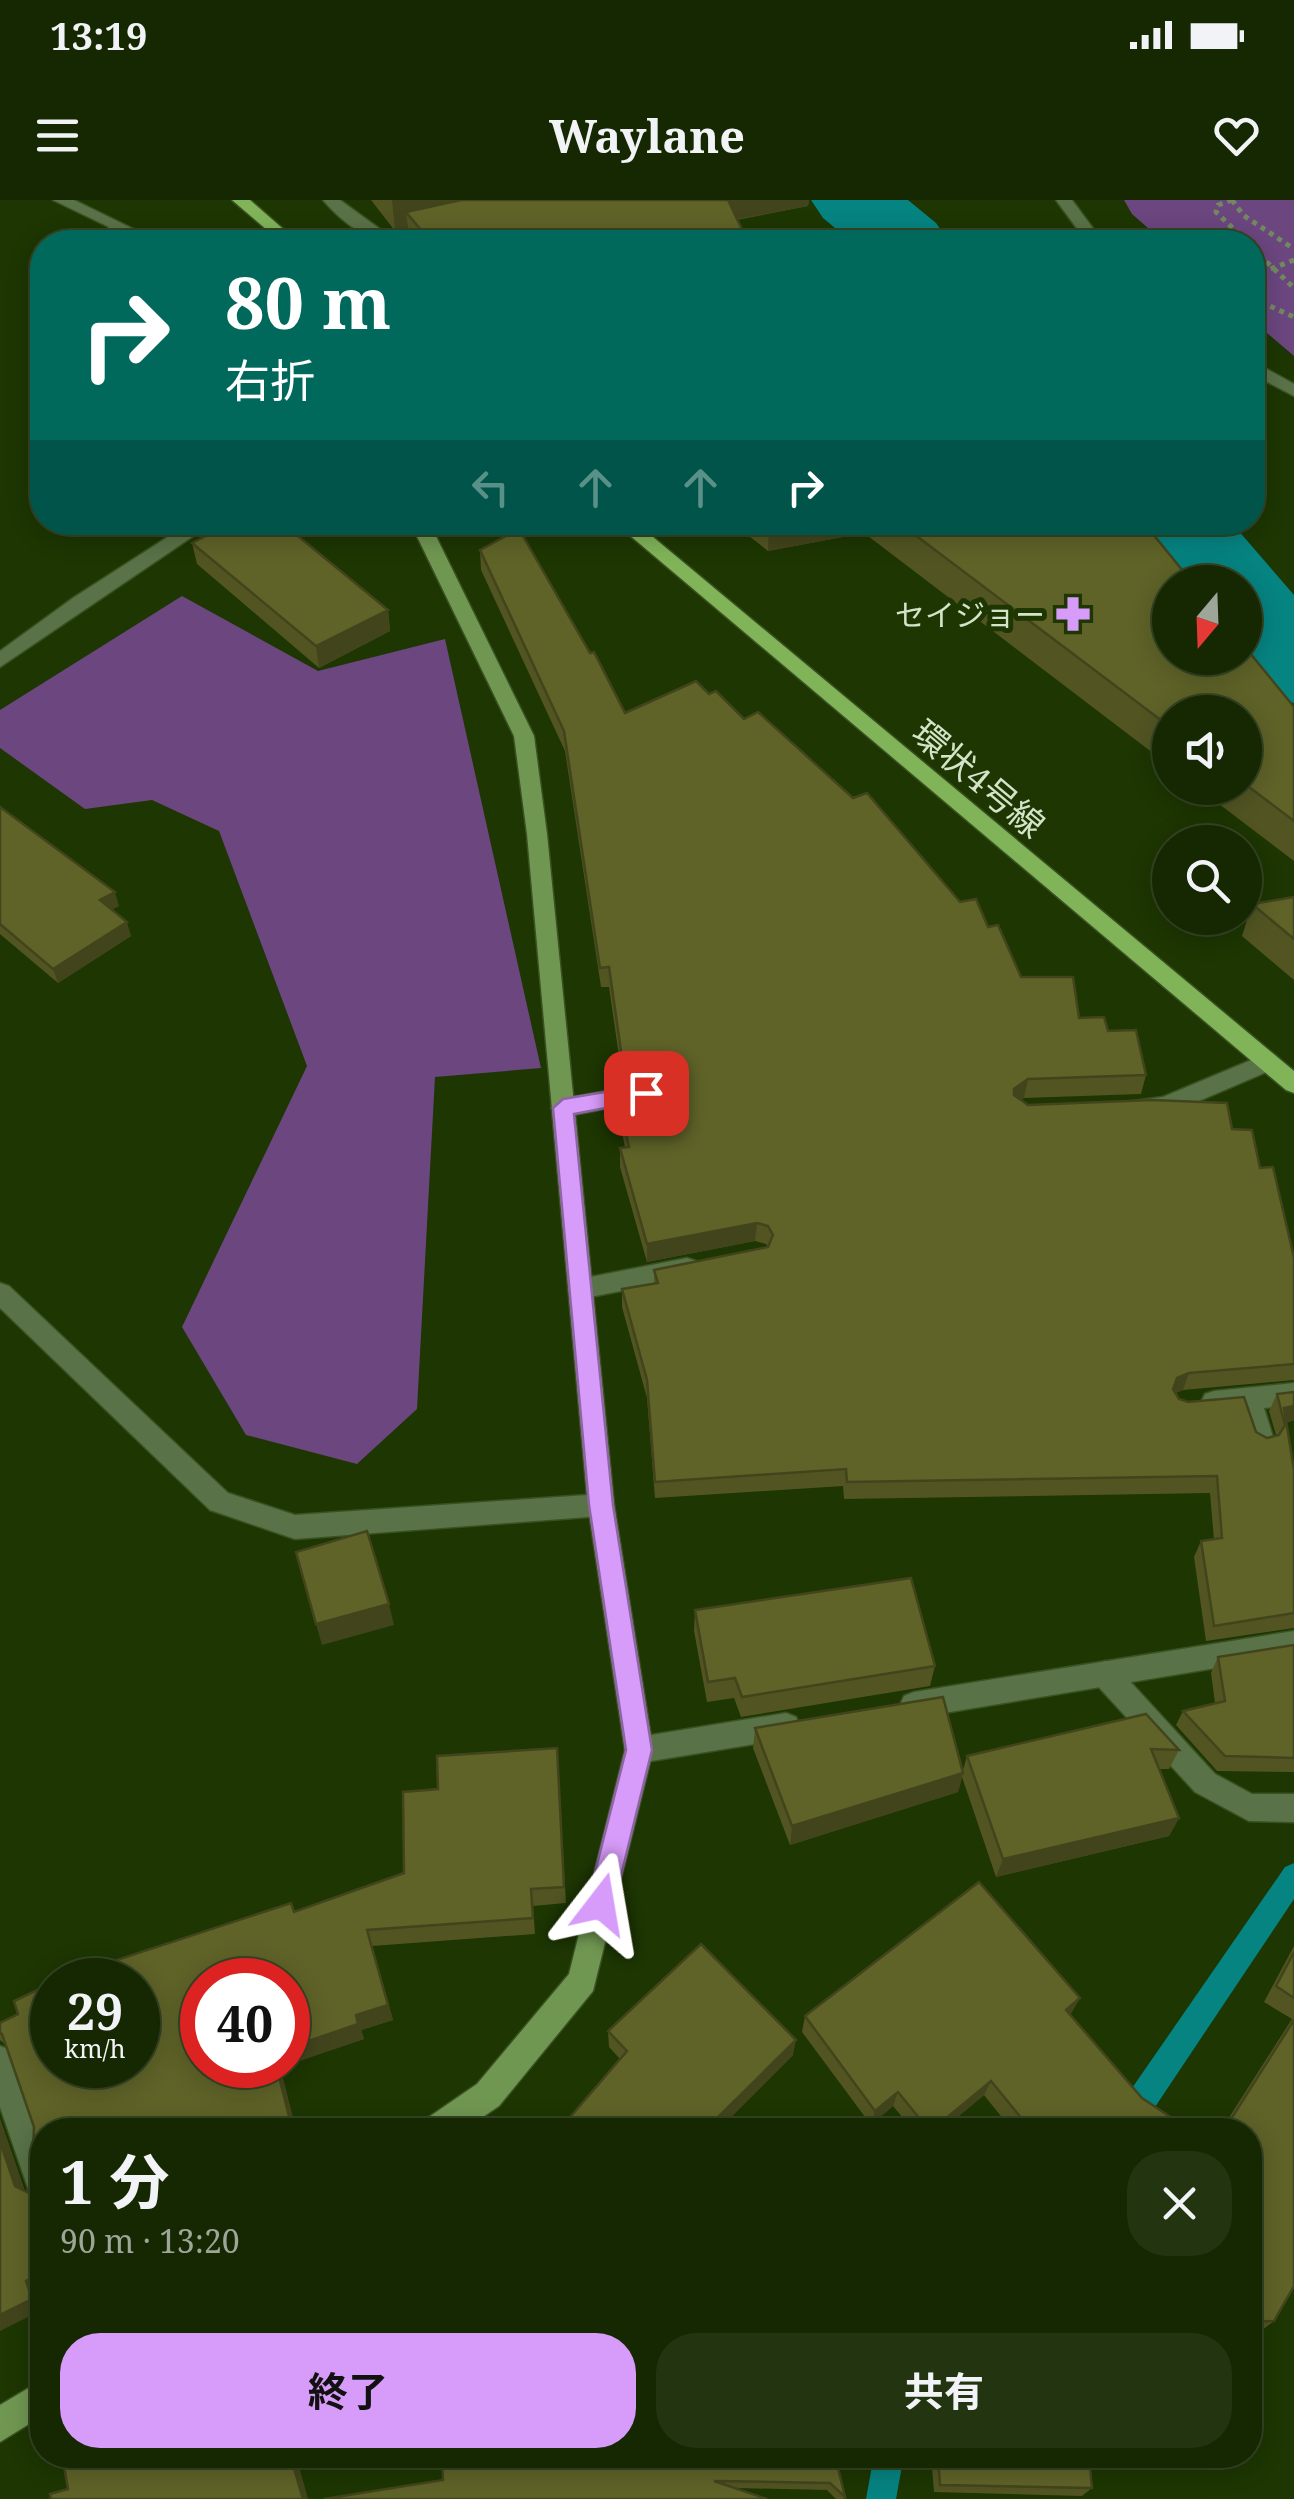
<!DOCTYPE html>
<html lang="ja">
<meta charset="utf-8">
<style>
:root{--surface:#162802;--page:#233411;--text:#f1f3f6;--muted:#9ea699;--line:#354424;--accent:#d79bf9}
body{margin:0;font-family:"Noto Serif","Noto Sans JP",serif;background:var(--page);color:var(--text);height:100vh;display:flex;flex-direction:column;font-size:38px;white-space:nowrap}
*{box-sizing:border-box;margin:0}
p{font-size:32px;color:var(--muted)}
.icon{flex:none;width:55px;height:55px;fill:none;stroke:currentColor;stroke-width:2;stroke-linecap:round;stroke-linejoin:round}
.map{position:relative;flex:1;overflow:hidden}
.panel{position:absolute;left:30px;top:1918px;width:1232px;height:350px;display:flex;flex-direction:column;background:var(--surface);border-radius:40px;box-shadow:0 5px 25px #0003,0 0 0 2px var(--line)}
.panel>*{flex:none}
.top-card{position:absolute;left:30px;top:30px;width:1235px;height:305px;border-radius:40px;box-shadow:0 5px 25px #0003,0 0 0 2px var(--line);background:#00695c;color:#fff;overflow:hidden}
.needle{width:65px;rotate:199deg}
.fabs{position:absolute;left:1152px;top:365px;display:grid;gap:20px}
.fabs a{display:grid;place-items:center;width:110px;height:110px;border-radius:50%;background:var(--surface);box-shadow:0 5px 25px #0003,0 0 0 2px var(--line);font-size:50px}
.speed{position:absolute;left:30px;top:1758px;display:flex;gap:20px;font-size:50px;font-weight:700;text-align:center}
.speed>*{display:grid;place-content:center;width:130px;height:130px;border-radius:50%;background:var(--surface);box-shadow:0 5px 25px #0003,0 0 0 2px var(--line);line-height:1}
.speed small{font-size:25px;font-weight:400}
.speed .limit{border:15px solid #d22;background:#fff;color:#111}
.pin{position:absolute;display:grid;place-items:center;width:85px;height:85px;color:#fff;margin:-42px;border-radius:20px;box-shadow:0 5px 15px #0006}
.me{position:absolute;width:110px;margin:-55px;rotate:14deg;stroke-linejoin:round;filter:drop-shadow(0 0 8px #0008)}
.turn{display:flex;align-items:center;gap:35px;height:210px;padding:0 30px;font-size:45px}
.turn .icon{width:130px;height:130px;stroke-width:2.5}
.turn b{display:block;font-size:70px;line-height:85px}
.lanes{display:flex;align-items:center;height:95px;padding:0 30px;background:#0003;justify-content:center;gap:50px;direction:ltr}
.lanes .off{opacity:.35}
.round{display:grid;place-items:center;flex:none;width:105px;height:105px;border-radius:40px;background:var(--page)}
.overview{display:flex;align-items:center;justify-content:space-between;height:170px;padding:0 30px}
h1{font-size:60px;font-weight:700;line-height:75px}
.cta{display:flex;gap:20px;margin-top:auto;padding:20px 30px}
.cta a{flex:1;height:115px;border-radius:40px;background:var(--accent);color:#111;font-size:40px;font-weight:700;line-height:115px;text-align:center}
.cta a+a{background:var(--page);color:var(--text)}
.status{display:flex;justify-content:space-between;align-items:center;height:70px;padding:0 50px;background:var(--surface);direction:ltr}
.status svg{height:28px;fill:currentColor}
header{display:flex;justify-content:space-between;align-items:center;height:130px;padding:0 30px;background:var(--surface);font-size:45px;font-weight:700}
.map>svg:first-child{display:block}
.green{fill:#6b467f}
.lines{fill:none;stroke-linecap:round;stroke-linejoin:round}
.stream{fill:#068482;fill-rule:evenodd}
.river{fill:#068482;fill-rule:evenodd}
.lane-casing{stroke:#3a5222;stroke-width:3}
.street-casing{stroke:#3a5222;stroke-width:3}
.secondary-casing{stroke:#3a5222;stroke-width:3}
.primary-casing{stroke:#3a5222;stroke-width:3}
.path{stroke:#738860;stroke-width:5;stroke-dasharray:5 5;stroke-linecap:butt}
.lane{fill:#597247;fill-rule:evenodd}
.street{fill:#597247;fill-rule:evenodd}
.secondary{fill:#709752;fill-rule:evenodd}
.primary{fill:#81b459;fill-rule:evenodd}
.wall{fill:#525522}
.shaded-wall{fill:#42451c}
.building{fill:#5f6328;stroke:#42451c;stroke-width:2.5}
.route{fill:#d79bf9;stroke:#8c65a2;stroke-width:2.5}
.labels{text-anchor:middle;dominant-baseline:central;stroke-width:10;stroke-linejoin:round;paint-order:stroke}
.far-poi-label{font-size:30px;fill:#d3e4c9;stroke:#1d3602;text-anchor:end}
.street-label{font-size:35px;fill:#d3e4c9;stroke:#1d3602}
</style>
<div class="status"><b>13:19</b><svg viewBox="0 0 49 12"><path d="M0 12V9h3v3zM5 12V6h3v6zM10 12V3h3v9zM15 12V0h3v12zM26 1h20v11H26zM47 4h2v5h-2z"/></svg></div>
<header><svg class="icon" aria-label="menu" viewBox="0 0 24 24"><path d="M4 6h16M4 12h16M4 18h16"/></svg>Waylane<svg class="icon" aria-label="heart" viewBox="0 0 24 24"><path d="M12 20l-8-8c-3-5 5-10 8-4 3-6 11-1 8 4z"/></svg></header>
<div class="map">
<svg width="1294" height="2299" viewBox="0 0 1294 2299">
<rect width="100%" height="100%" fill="#1d3602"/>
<g class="green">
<path d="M1124,0H1294V156L1253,121L1252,42H1164L1132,14Z"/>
<path d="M182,396L318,471L445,439L541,868L435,877L417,1209L357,1264L246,1235L182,1127L307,866L219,631L152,600L85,609L0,548V510Z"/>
</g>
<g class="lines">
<g class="stream">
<path d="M1294,1663V1699L1141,1928L1103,1930L1285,1667Z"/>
<path d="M874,2255H904L896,2299H866Z"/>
</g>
<g class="river">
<path d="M811,0H908L936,23L949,42H852L823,18Z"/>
<path d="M1124,322H1231L1294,395V503L1256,493L1231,458H1245V382H1173Z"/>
</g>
<defs>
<g id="lane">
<path d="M323,0H340L384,32L441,25L449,30C441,36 430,37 420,40C378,48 350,31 323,0Z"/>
<path d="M110,23L124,26L119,42H103Z"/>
<path d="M1268,853L1276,856L1279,862L1276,868L1173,912L1142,916L1130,907L1134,901L1163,897Z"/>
<path d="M646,884L658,893L654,899L563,917L551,908L563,899Z"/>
<path d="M687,1058L696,1061L699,1068L696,1075L687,1078L580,1099L571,1096L568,1089L571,1082L580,1079Z"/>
<path d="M0,1083L9,1086L228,1293L295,1315L601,1294L610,1297L614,1305L610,1313L601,1316L295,1339L219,1313L210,1310L0,1108Z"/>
<path d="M1294,1183V1205L1264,1208L1274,1240L1270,1248L1261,1251L1252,1248L1239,1210H1205L1201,1202L1205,1194L1214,1191Z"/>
<path d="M1105,1461L1115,1465L1215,1574L1252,1594H1294V1622L1249,1621L1195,1592L1095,1483L1091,1474L1095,1465Z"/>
<path d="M0,1846L11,1850L42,1941V2002L31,1997L0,1907Z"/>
</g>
<g id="street">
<path d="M53,0H74L160,42H140Z"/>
<path d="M1056,0H1072L1103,42H1087Z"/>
<path d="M1252,161L1294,184V196L1252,174Z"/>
<path d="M191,322H214L0,467V451L73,398Z"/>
<path d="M1294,1431V1455L914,1518L904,1514L900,1505L904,1496L914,1492Z"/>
<path d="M786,1513L796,1517L800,1526L796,1535L786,1539L639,1563L629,1559L625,1550L629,1541L639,1537Z"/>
</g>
<g id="secondary">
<path d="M410,322H429L534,536L547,634L614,1305L653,1550L593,1791L499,1906L464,1930H421L426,1919L477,1884L569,1774L625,1550L588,1305L527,634L514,536Z"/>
<path d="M42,2180V2216L0,2242V2205Z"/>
</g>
<g id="primary">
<path d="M232,0H250L298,42H281Z"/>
<path d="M614,322H635L1294,871V893L1286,890Z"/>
</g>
</defs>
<use href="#lane" class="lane-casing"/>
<use href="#street" class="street-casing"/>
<use href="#secondary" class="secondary-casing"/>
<use href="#primary" class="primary-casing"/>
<g class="path">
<path d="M1232,0L1243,15L1294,49"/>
<path d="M1232,0L1218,5L1216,12L1247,42"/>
<path d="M1252,48L1294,88"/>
<path d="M1252,76L1294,60"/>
<path d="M1252,98L1294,117"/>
</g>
<use href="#lane" class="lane"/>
<use href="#street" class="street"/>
<use href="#secondary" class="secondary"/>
<use href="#primary" class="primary"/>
</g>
<g class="wall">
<path d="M371,0H809L808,6L737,20L748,42H409L408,28L395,31Z"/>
<path d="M731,322H1143L1294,507V661L1198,588H1245V512H1170V566L864,333L768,351Z"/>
<path d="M192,343L388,410L390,431L319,468L197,364Z"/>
<path d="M480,350L625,513L709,494L744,519L988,727L1021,777L1079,818L1108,831L1146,875L1141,894L1024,898L1021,900L1028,905L1232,929L1260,968L1294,1058V1180L1183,1190L1175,1193L1179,1199L1267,1238L1276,1235L1269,1211L1277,1194L1294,1220L1286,1223L1294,1270V1428L1206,1441L1194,1357L1201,1341L1214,1340L1210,1293L844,1299L843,1286L655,1298L647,1198L622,1107V1089L654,1083V1070L768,1047L766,1044L755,1041L647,1062L620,967V948L625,947L619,918L618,899L626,897V889L651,884L645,880L623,884L609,787H601L565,551L481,370Z"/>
<path d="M0,607L119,706L112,709L131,736L58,783L0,734Z"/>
<path d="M1294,697V780L1242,736L1252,704Z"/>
<path d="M695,1410L935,1466L930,1486L741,1517L734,1498L707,1502L694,1431Z"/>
<path d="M1294,1445V1572L1217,1571L1176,1525L1183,1511L1215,1503L1211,1473L1218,1457Z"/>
<path d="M1146,1514L1179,1550L1169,1569H1159L1179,1618L1169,1636L996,1677L962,1577L958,1592L790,1645L753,1548L755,1528L963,1570L967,1556Z"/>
<path d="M557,1548L566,1703L533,1706L535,1734L372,1746L393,1820L361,1830L364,1839L280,1867L296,1930H42V2090L39,2091L0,2131V1919L25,1991L31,1994L34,1927L6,1845L0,1840V1823L18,1814L106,1763L295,1711L404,1673L438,1589Z"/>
<path d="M1294,1746V2086L1274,2121L1261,2131H1250V1930H1221L1292,1819L1264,1802Z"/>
<path d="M1080,1798L1070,1815L1142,1898L1190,1930H1012L984,1895L942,1930H913L893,1906L871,1925L802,1832L805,1816Z"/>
<path d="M608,1831L793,1855L718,1930H559L620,1859L609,1847Z"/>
<path d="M835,2255L845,2297L844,2299H836L827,2290L735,2288L324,2299Z"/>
<path d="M931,2255H1089L1092,2288L1082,2296L934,2292Z"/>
</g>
<g class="shaded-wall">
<path d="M392,0H542L406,12L408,28L395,31Z"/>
<path d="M722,0H809L808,6L722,22Z"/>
<path d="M507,30V42H460Z"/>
<path d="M769,322H865L864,333L768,351Z"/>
<path d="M388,410L390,431L319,468L316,446Z"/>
<path d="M115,692L119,706L104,714L100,700Z"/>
<path d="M127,722L131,736L58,783L53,769Z"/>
<path d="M645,861V880L623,884V865Z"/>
<path d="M1028,879L1024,898L1010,908L1014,889Z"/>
<path d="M757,1023L755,1041L647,1062V1044Z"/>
<path d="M1189,1173L1183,1190L1171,1195L1177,1178Z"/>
<path d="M1294,1206V1220L1285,1223L1284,1208Z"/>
<path d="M389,1404L394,1425L322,1445L316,1424Z"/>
<path d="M963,1573L958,1592L790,1645L792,1626Z"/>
<path d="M1179,1618L1169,1636L996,1677L1003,1659Z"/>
<path d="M367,1730L393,1820L361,1830L364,1839L288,1865V1848L356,1815Z"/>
<path d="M1080,1798L1071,1813L1058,1825L1066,1810Z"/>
<path d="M796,1840L793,1855L718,1930H705Z"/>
<path d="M276,1865H286L280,1867L296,1930H286Z"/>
<path d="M991,1881L984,1895L942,1930H932Z"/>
<path d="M898,1892L893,1906L871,1925L875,1911Z"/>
<path d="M0,1919L27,1998L15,1986L0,1942Z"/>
<path d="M42,2073V2090L39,2091L42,2103V2110L0,2131V2115L26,2081Z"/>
<path d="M290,2255H296L308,2299H303Z"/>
</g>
<g class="building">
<path d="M461,0H728L748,42H511L507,30L460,42H431L406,12Z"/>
<path d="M233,322H281L388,410L316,446L192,343Z"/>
<path d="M898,322H1143L1192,382H1170V458H1245V447L1294,507V621L1245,584V512H1170V527Z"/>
<path d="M519,329L590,453L594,452L625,513L696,481L709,494L716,491L744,519L758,512L853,598L867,593L960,702L976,699L988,727L998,725L1021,777H1073L1079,818L1104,817L1108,831L1136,830L1146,875L1028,879L1014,889V895L1028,905L1152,900L1227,903L1232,929L1252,930L1260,968L1273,967L1294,1058V1164L1189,1173L1177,1178L1173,1189L1179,1199L1188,1202L1244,1197L1256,1232L1267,1238L1279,1235L1285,1225L1277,1194L1294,1192V1206L1284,1208L1294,1270V1413L1214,1426L1201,1341L1222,1338L1217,1276L847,1282L846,1269L655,1282L647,1180L622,1089L658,1083L654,1070L768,1047L773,1035L768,1026L757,1023L647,1044L620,948L629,947L618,899L627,897L626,889L655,884L662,873L645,861L623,865L609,767L600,768L564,531L480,350Z"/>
<path d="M0,607L115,692L100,700L127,722L53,769L0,724Z"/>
<path d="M1294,697V739L1252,704Z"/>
<path d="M367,1331L389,1404L316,1424L296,1352Z"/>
<path d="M911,1378L935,1466L742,1497L735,1478L708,1482L695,1410Z"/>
<path d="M1294,1445V1558L1225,1556L1183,1511L1225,1501L1218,1457Z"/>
<path d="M943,1497L963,1573L792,1626L755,1528Z"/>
<path d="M1146,1514L1179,1550L1151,1549L1179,1618L1003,1659L967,1556Z"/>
<path d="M557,1548L564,1687L531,1689L533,1718L367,1730L388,1805L356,1815L358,1824L288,1848V1780H202V1865H276L292,1928L286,1930H42V2073L26,2081L32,2099L0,2115V1942L15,1986L31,1994L34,1927L2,1834L0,1833V1823L18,1814L14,1801L52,1783V1865H138V1780H60L104,1760L105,1764L291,1703L294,1712L404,1673L403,1592L438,1589L437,1556Z"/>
<path d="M979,1682L1080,1798L1066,1810L1142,1898L1190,1930H1031L991,1881L932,1930H929L898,1892L875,1911L805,1816Z"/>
<path d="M701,1744L796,1840L705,1930H559L627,1851L608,1831Z"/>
<path d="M1294,1752V1798L1276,1786Z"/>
<path d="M1294,1820V2086L1274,2121L1250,2122V1930H1224Z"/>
<path d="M62,2255H290L303,2299H51L50,2294L68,2289Z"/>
<path d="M465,2255H835L845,2297L830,2283L714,2281L767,2299H324L443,2280L442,2259Z"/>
<path d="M938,2255H1089L1092,2288L940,2285Z"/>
</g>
<path class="route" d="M646,885L656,893L653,899L574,914L613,1305L652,1550L614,1704L610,1713L601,1717L591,1713L587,1704L626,1550L589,1305L553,908L563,899Z"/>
<defs>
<symbol id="pharmacy-bare" viewBox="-9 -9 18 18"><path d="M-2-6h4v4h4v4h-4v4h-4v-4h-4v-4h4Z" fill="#d79bf9" stroke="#1d3602" stroke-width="2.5" paint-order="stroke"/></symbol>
</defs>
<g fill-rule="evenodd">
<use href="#pharmacy-bare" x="1048" y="389" width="50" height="50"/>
</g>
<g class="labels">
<g class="far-poi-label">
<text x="1045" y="414">セイジョー</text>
</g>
<g class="street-label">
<text transform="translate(979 578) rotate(40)">環状4号線</text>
</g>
</g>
</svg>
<div class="fabs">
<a><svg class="needle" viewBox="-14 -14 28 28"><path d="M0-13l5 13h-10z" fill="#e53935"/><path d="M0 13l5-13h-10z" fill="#9ea699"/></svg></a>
<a><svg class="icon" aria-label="sound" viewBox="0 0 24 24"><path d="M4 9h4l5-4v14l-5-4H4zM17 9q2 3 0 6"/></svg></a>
<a><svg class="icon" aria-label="search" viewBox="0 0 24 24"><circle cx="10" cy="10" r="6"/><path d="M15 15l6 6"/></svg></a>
</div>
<div class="speed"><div>29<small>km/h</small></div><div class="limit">40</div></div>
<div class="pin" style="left:646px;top:893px;background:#d93025"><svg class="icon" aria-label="arrive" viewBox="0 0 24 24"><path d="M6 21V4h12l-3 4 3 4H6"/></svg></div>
<svg class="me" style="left:601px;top:1704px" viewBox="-20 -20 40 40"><path d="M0-17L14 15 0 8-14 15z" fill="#d79bf9" stroke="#fff" stroke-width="4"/></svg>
<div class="top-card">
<div class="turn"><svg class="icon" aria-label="right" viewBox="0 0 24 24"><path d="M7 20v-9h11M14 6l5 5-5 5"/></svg><div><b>80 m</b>右折</div></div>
<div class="lanes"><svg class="icon off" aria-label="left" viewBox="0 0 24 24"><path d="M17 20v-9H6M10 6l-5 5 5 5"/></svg><svg class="icon off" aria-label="ahead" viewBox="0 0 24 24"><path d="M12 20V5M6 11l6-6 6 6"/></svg><svg class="icon off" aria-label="ahead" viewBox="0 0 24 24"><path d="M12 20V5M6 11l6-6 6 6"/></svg><svg class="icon" aria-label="right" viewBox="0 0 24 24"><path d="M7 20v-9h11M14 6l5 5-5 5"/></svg></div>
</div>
<section class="panel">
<div class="overview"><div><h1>1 分</h1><p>90 m · 13:20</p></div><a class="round"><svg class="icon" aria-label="close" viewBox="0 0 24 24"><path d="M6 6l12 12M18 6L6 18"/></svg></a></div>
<div class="cta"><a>終了</a><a>共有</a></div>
</section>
</div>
